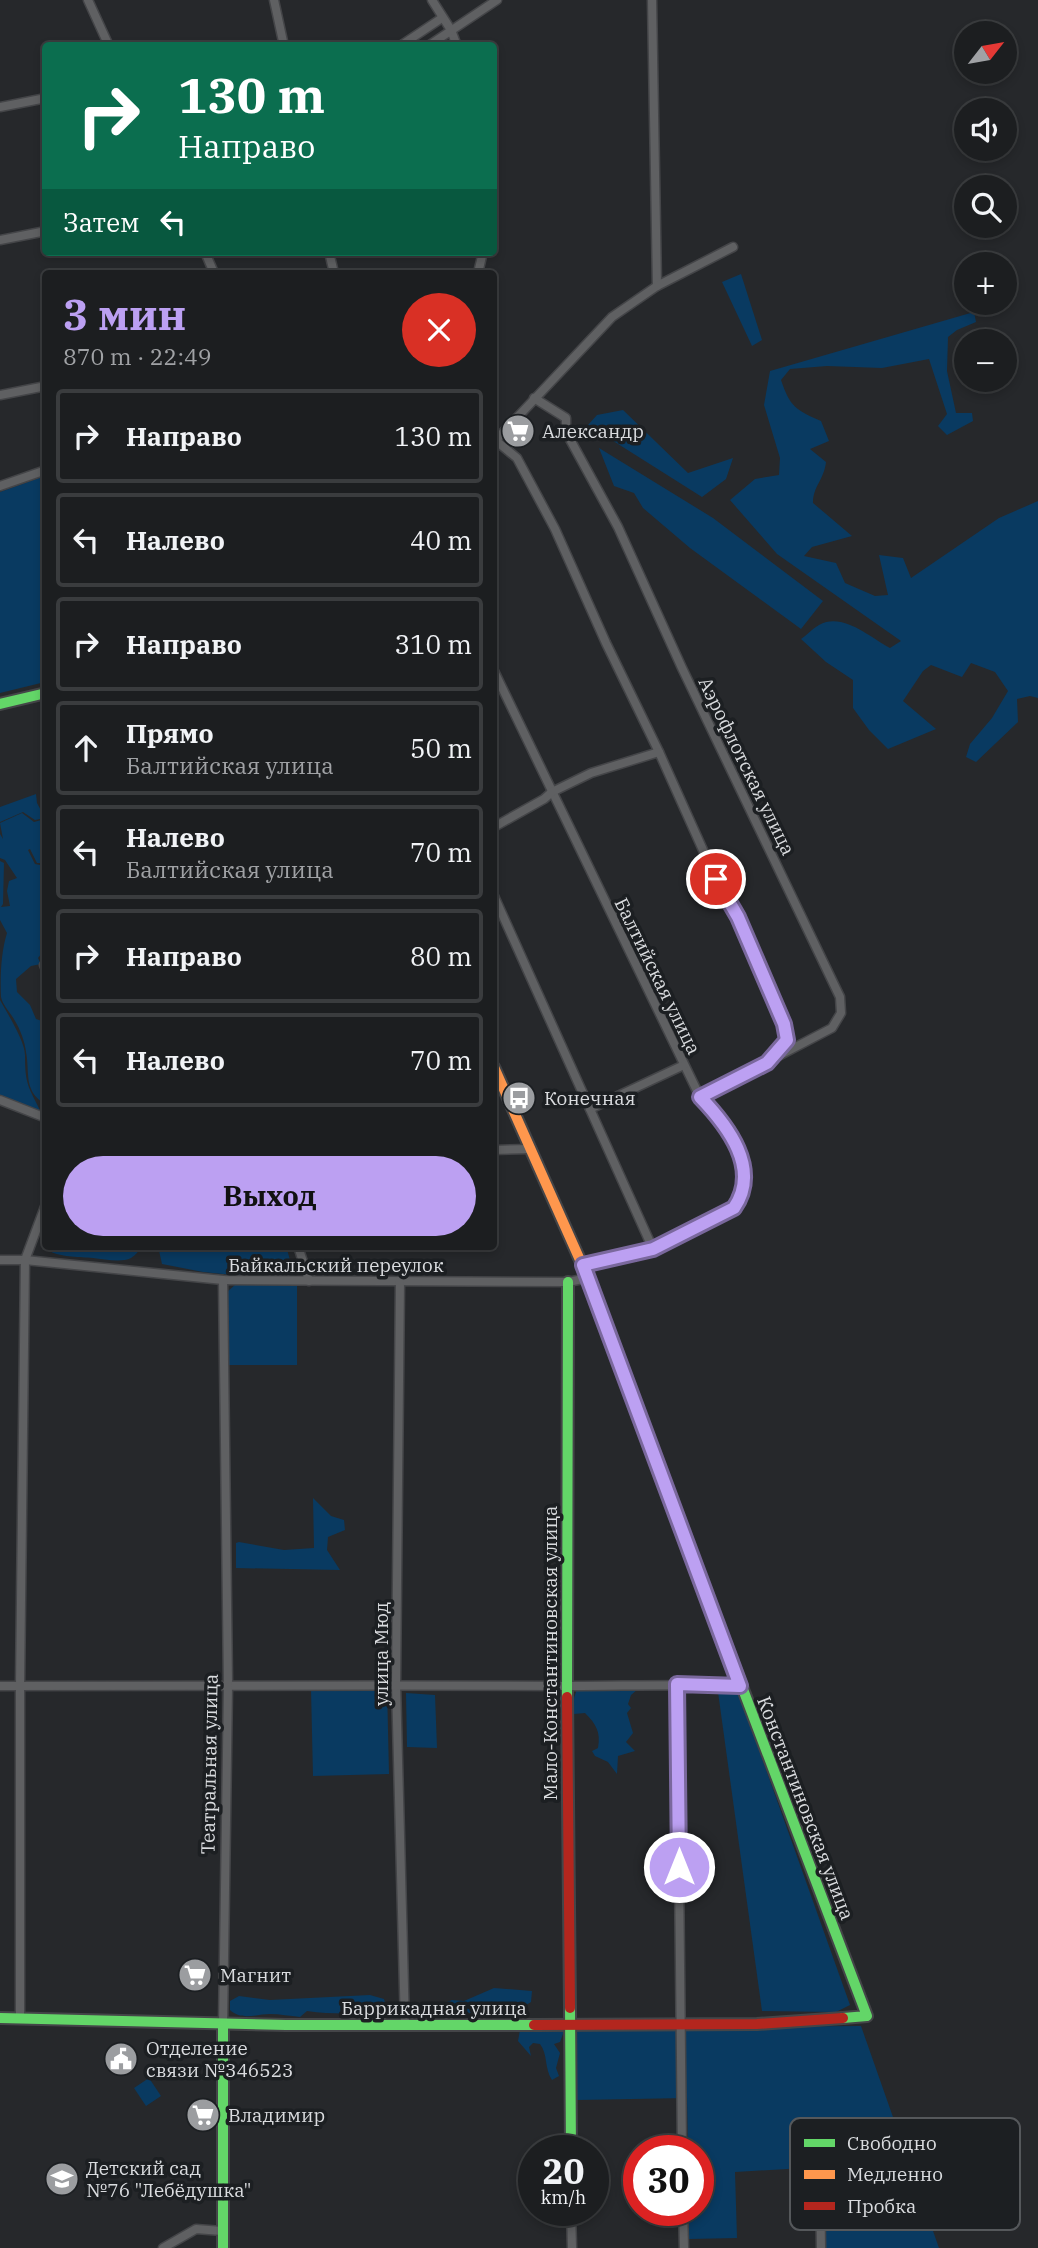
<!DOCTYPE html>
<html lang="ru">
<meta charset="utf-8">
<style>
:root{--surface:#1c1e20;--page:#292b2d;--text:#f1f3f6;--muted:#a0a2a5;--line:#3a3c3e;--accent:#bca0f2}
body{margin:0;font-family:"IBM Plex Serif",serif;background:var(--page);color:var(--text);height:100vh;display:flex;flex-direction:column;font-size:26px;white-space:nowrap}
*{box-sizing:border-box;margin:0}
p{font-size:23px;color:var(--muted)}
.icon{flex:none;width:38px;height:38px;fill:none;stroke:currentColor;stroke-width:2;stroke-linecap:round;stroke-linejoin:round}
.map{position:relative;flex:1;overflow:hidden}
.side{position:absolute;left:42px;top:270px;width:455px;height:980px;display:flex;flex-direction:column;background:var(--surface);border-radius:7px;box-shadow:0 4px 10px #0003,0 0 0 2px var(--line)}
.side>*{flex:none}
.banner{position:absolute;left:42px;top:42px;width:455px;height:214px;border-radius:7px;box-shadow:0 4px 10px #0003,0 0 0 2px var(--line);background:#0b6e4f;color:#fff;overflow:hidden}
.needle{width:46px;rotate:59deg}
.tools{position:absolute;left:954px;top:21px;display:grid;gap:14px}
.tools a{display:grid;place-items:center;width:63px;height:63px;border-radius:50%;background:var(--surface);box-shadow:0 4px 10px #0003,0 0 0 2px var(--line);font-size:35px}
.speed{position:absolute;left:518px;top:2135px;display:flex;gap:14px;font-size:35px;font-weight:700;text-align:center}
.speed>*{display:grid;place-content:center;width:91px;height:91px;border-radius:50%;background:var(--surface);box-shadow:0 4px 10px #0003,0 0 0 2px var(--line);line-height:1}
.speed small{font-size:18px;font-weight:400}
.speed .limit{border:10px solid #d22;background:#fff;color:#111}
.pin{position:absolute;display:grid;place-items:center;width:60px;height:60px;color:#fff;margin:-30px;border:4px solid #fff;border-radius:50%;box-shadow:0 2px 7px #0007}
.me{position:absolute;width:77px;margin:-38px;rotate:0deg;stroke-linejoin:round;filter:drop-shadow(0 0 5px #0008)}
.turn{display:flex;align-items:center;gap:24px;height:147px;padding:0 21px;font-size:32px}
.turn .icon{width:91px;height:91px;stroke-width:2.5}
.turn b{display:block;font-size:49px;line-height:60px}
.then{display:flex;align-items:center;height:66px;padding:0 21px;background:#0003;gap:14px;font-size:26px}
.round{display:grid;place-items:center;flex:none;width:74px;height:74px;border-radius:37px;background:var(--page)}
.headline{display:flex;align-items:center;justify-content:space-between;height:119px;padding:0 21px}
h1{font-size:42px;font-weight:700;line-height:52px;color:var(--accent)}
.cta{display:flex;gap:14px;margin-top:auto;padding:14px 21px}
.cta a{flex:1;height:80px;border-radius:42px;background:var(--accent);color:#111;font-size:28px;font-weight:700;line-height:80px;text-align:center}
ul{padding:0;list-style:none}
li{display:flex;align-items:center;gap:21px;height:94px;margin:0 14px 10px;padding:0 7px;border:4px solid var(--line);border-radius:7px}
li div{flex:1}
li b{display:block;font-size:26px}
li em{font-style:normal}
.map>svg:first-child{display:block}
.green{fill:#093a61}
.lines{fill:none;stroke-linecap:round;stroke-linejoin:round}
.street-casing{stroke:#444548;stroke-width:11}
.fast-casing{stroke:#444548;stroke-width:14}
.slow-casing{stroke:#444548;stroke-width:14}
.jam-casing{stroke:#444548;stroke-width:14}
.street{stroke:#5f6062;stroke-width:8}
.fast{stroke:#63d668;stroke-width:10}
.slow{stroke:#ff974d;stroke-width:10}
.jam{stroke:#b3261e;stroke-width:10}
.route-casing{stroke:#7a689d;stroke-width:18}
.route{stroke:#bca0f2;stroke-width:12}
.labels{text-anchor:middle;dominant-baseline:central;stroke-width:7;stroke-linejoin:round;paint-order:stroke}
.poi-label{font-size:19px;fill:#dadcdf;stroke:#1c1f22;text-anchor:start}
.street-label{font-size:19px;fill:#dadcdf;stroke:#1c1f22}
.key{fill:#1c1f22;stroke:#55585b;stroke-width:2}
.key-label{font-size:19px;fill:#dadcdf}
</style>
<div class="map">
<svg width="1038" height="2248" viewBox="0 0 1038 2248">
<rect width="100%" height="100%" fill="#26282b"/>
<g class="green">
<path d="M741,274L762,340L752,346L722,282Z"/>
<path d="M974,312L976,322L957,330L948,337L947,371L956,413H972L973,421L947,435L938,426L947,414L929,359L882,368L827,366L790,369L781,380C790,407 796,410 821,421L829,441L810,449L826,462C824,480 813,486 813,503L852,536L812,547L804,556L836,563L845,583L875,596L888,595L879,555L903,558L911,578L999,518L1038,501V698L1030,696L1017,699L1018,722L976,762L966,757L970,744L992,718L1008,691L995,672L971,663L962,677L931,665L923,671L903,701L936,729L888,749L869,730L853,708V680L826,662L801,639C807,635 812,629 819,625C843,612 869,637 890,648L901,641L777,554L730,500L755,479L779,475L780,458L764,405L770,371Z"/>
<path d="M623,410L688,473L733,458L726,479L702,497L588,425L597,415Z"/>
<path d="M599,448L713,518L823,601L801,629L690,548L643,508L634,493L614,486Z"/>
<path d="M45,476V682L0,693V492Z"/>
<path d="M36,794L37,803L45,818L35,820L23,812L0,822V807Z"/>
<path d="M22,813L34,822L45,819V863H37L30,849L28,850L35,864L45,866V957L42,953L38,958L41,964L31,966L16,979L17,992L30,1005L36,1019L45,1022L40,1049L45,1051V1104C23,1091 30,1072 26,1052C25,1042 20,1029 15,1021C11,1013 3,1006 1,997C0,977 1,952 7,933L0,920V861L4,863L3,904L1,907L10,906L7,891L9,881L17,878L5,860L0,858V834L3,839L0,823Z"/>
<path d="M0,1000C7,1013 25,1041 25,1055C25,1084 28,1086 41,1112L0,1095Z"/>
<path d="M45,1219L46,1246H141C139,1251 136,1255 131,1258C121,1263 104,1259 93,1258C66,1256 28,1258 45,1219Z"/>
<path d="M158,1246H286L290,1260L285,1269L233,1275L203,1272L162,1264Z"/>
<path d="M297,1282V1365H228L227,1292L236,1284Z"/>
<path d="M313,1498L331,1516L344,1520L345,1530L328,1537L327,1550L340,1570L236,1568V1543L239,1542L284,1550L314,1548Z"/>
<path d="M387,1687L389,1774L313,1776L311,1689Z"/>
<path d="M577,1689L591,1690L638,1689L631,1695L628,1704L631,1708L627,1713L633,1733L626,1742L635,1751L618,1756L617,1774L608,1762L595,1756L592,1751L598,1748C601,1732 596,1724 585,1713L574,1714L573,1701Z"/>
<path d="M738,1691L850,2005L836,2012L762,2011L718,1692Z"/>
<path d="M406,1693L435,1695L437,1748L407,1747Z"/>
<path d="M494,1988L532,1991L531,2002C527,2004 521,2009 516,2010C499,2016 459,2014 443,2008L442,2004L452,2000L464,2001Z"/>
<path d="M370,1995L384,1999L386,2008L382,2016C357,2012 332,2015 307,2011L300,2017C290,2016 280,2014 270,2014C256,2014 242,2021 230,2010V2001L239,1996L270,2000Z"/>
<path d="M861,2026L939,2248H823L821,2167L735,2172L737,2238L689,2239V2210H698V2151H688L687,2098L577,2100L575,2028Z"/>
<path d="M563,2028V2034L560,2042L554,2044L560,2053L556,2068L559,2076L552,2080C544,2068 548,2054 540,2044L533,2043L529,2047L531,2056L518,2041L520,2030Z"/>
<path d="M149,2078L161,2096L146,2106L134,2088Z"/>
</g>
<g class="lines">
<defs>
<g id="street">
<path d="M88,0L109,46"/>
<path d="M274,0L284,46"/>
<path d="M432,0L451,30L457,46"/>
<path d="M652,0L657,286"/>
<path d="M400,46L442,18"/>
<path d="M428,46L497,0"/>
<path d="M0,107L46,98"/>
<path d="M0,240L46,231"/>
<path d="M205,252L214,273"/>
<path d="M329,252L334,273"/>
<path d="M478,273L483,252"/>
<path d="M0,395L46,386"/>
<path d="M534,398L566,418V432L618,527L682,668L840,997L841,1013L832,1028L700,1097"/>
<path d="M495,440L517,458L555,529L606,643L659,752L716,879L738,917L784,1024L787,1039L770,1060"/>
<path d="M494,442L612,317L657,286L733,247"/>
<path d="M0,486L46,470"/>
<path d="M494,671L700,1097C728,1126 761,1169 734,1208L653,1249L583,1265"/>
<path d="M494,827L544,799L552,792L591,773L659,752"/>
<path d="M494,896L653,1249"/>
<path d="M44,965L46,970"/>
<path d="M0,1100L46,1118"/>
<path d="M590,1109L684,1065"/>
<path d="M494,1150L530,1149"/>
<path d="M298,1246L309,1281"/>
<path d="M0,1260H25L223,1280L568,1282L588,1278"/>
<path d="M400,1281L396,1684L405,2026"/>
<path d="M677,1684L682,2151"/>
<path d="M0,1686C188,1686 376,1685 564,1686C623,1686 681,1684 740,1686"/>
<path d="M20,2019V1686L25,1260L46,1204"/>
<path d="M223,2025L228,1685L223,1280"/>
<path d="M820,2178L821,2248"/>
<path d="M571,2210L572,2248"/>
<path d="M683,2210L684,2248"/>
<path d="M163,2248L196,2229L222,2231"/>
</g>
<g id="fast">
<path d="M0,704L46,693"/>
<path d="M664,1481L867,2016L843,2018"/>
<path d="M567,1697L568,1282"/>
<path d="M570,2008L571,2151"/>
<path d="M0,2018L286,2025H534"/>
<path d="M223,2025V2248"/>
</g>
<path id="slow" d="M494,1067L588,1278L664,1481"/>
<g id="jam">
<path d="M567,1697L570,2008"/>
<path d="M534,2025L757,2024L843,2018"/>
</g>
</defs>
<use href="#street" class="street-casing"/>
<use href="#fast" class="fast-casing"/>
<use href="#slow" class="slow-casing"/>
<use href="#jam" class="jam-casing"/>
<use href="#street" class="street"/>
<use href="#fast" class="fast"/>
<use href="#slow" class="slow"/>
<use href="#jam" class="jam"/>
</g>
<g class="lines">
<defs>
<path id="route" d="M679,1867L677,1684L740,1686L583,1265L653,1249L734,1208C761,1169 728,1126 700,1097L767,1063L787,1040L784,1024L738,917L716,879"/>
</defs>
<use href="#route" class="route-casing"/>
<use href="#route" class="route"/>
</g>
<defs>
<symbol id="supermarket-disc" viewBox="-11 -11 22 22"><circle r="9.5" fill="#9b9da0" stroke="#1c1f22"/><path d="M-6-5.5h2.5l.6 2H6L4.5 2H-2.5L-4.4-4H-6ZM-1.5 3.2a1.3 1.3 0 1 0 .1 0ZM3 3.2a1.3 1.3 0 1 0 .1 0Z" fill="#fff"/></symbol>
<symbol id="bus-disc" viewBox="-11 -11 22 22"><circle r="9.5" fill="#9b9da0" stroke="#1c1f22"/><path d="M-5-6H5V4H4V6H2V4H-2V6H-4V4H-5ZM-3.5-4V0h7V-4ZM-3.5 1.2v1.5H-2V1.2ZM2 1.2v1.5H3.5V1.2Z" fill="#fff"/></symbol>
<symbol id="civic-disc" viewBox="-11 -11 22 22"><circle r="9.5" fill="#9b9da0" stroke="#1c1f22"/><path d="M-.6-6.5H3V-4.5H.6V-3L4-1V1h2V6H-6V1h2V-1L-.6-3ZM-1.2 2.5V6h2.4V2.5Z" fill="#fff"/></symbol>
<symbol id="school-disc" viewBox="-11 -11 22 22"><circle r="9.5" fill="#9b9da0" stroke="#1c1f22"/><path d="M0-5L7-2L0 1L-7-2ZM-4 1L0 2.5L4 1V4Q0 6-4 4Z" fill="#fff"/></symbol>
</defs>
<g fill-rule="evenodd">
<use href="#supermarket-disc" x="499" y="412" width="38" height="38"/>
<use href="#bus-disc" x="500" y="1079" width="38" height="38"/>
<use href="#supermarket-disc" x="176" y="1956" width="38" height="38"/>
<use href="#civic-disc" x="102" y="2040" width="38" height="38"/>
<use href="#supermarket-disc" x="184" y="2096" width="38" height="38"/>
<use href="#school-disc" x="43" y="2160" width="38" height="38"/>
</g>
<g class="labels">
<g class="poi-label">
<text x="542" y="431">Александр</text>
<text x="544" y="1098">Конечная</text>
<text x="220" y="1975">Магнит</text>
<text x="146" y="2048">Отделение<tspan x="146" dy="22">связи №346523</tspan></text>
<text x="228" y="2115">Владимир</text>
<text x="86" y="2168">Детский сад<tspan x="86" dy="22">№76 "Лебёдушка"</tspan></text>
</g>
<g class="street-label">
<text transform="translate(747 766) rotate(64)">Аэрофлотская улица</text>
<text transform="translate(658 976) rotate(64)">Балтийская улица</text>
<text x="336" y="1265">Байкальский переулок</text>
<text transform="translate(550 1653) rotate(-90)">Мало-Константиновская улица</text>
<text transform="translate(381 1654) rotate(-90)">улица Мюд</text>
<text transform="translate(209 1764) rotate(-89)">Театральная улица</text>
<text transform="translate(806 1808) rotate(69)">Константиновская улица</text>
<text x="434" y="2008">Баррикадная улица</text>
</g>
</g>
<rect x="790" y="2118" width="230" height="112" rx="10" class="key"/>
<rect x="804" y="2139" width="31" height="8" fill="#63d668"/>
<rect x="804" y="2170" width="31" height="9" fill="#ff974d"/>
<rect x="804" y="2202" width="31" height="8" fill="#b3261e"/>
<g class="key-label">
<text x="847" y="2150">Свободно</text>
<text x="847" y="2181">Медленно</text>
<text x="847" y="2213">Пробка</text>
</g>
</svg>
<div class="tools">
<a><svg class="needle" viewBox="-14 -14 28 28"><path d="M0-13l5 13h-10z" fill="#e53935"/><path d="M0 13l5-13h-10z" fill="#a0a2a5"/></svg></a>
<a><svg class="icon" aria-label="sound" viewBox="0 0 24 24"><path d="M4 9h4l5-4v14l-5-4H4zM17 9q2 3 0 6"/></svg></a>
<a><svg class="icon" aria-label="search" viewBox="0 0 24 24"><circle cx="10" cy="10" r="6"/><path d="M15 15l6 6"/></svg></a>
<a>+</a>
<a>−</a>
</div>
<div class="speed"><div>20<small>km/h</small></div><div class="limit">30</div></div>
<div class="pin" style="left:716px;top:879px;background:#d93025"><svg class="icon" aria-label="arrive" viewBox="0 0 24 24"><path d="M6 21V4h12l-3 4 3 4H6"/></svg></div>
<svg class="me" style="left:679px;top:1867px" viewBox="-20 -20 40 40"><circle r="17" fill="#bca0f2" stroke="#fff" stroke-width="3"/><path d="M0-11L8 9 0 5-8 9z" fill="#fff"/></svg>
<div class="banner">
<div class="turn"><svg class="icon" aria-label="right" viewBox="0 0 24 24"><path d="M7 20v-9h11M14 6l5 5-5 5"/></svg><div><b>130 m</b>Направо</div></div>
<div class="then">Затем<svg class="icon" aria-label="left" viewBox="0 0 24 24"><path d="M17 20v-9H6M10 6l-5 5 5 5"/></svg></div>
</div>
<section class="side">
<div class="headline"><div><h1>3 мин</h1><p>870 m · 22:49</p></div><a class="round" style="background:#d93025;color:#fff"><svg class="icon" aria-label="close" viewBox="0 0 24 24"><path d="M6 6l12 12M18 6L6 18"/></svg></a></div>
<ul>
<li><svg class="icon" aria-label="right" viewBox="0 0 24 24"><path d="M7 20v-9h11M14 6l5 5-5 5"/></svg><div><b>Направо</b></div><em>130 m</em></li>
<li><svg class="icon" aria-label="left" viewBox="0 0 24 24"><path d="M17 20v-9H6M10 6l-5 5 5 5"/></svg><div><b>Налево</b></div><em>40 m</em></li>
<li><svg class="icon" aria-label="right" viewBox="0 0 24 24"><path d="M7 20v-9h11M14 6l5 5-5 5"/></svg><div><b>Направо</b></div><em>310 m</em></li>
<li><svg class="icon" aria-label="ahead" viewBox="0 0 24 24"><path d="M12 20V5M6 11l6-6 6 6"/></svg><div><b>Прямо</b><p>Балтийская улица</p></div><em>50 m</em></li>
<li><svg class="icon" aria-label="left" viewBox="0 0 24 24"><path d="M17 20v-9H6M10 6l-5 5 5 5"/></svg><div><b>Налево</b><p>Балтийская улица</p></div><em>70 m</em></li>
<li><svg class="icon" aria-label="right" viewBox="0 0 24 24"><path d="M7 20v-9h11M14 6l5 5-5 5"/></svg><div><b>Направо</b></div><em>80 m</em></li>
<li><svg class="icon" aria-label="left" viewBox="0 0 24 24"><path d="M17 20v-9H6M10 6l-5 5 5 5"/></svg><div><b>Налево</b></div><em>70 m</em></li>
</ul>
<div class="cta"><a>Выход</a></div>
</section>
</div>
